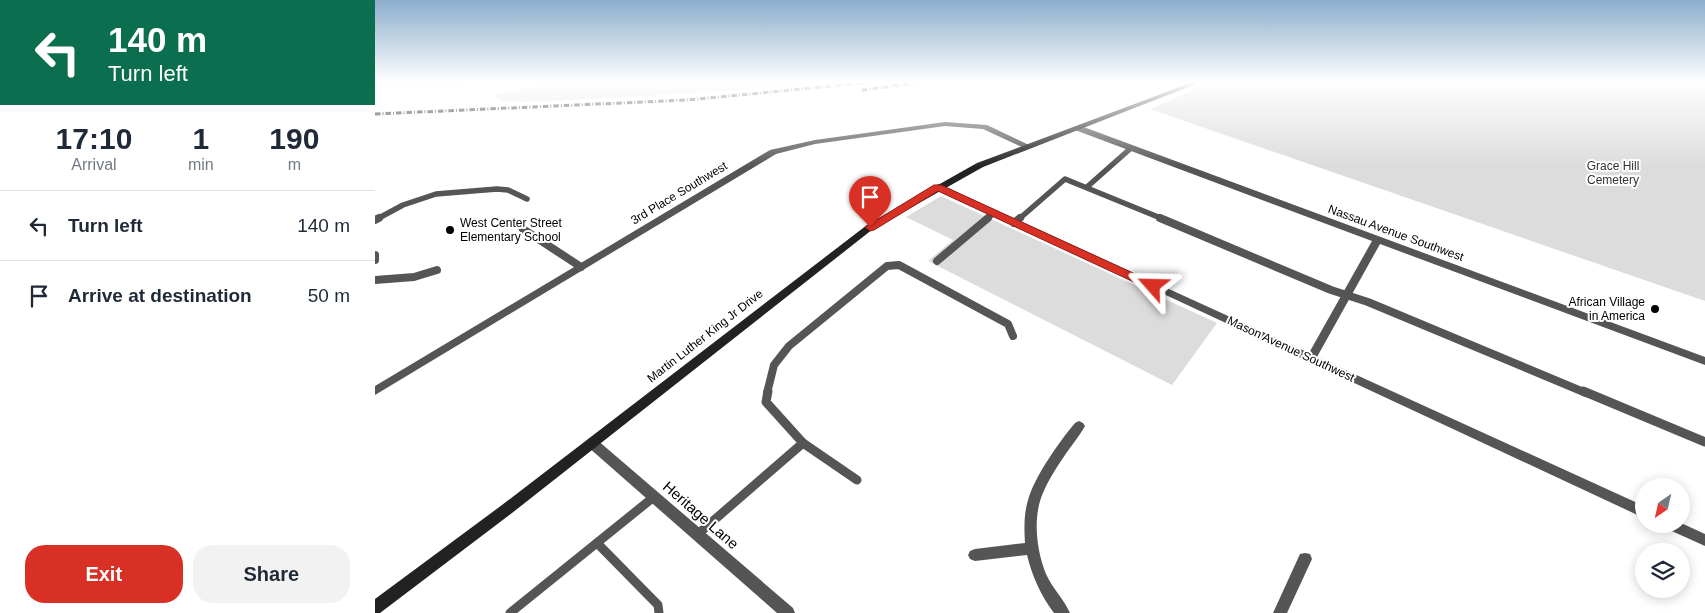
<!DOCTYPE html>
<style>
:root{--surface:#fff;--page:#f2f2f3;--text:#1f2937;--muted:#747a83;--line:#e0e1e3;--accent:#d93025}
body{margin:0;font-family:Arial,sans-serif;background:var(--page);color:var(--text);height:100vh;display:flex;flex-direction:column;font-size:19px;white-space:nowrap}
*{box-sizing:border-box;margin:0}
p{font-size:16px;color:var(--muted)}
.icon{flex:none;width:28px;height:28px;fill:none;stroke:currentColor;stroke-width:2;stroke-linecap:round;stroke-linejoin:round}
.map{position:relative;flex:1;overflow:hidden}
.panel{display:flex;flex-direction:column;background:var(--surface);width:375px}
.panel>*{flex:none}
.guide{background:#0b6e4f;color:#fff;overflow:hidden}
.needle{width:32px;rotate:214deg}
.tools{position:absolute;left:1260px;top:478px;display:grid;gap:10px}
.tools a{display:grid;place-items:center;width:55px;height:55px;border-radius:50%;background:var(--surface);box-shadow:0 2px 12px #0003;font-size:25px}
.pin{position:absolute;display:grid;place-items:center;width:42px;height:42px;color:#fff;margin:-51px -21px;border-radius:50% 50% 50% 0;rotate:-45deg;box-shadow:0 0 5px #0007}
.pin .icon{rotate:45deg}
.me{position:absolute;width:55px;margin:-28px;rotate:295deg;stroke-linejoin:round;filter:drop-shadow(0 0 4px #0008)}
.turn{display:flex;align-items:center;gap:18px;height:105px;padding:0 25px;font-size:22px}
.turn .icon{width:65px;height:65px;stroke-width:2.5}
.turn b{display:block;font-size:35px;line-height:42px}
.eta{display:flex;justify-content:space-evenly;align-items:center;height:85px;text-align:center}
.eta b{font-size:30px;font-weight:600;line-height:35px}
.cta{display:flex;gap:10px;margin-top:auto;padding:10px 25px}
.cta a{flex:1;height:58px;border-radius:20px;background:var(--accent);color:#fff;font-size:20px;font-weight:600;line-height:58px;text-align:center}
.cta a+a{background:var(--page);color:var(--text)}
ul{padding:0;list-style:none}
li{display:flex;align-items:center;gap:15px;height:70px;padding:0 25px;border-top:1px solid var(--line)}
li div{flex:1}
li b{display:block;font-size:19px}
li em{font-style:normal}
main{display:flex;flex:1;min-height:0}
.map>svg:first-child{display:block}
.green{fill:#dcdcdc}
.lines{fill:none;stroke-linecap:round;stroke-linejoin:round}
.service-far2{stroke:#555;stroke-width:5.5}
.service-far1{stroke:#555;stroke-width:8}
.service{stroke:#555;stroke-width:9}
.minor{fill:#555;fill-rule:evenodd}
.secondary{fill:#222;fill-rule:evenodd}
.rail{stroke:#000;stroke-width:3;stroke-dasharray:5.5 2 1 2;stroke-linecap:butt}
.route{fill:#d93025;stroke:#8d1f18}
.poi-dot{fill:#000;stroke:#fff;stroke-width:2}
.labels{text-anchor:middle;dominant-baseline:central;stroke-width:4;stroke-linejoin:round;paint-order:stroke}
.park-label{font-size:12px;fill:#333;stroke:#fff}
.street-label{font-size:12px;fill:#000;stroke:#fff}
.poi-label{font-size:12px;fill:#000;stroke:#fff;text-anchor:start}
.near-street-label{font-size:15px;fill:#000;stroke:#fff}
</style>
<main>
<section class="panel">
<div class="guide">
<div class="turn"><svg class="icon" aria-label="left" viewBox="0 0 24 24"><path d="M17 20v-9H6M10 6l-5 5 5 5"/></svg><div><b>140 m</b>Turn left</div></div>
</div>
<div class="eta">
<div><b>17:10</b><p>Arrival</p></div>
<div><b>1</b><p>min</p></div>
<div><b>190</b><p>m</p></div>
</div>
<ul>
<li><svg class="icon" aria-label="left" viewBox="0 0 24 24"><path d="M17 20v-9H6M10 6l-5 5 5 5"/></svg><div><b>Turn left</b></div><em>140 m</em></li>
<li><svg class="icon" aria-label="arrive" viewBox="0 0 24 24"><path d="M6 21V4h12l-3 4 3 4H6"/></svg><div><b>Arrive at destination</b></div><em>50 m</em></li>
</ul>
<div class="cta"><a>Exit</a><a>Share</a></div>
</section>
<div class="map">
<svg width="1330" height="613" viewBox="0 0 1330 613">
<rect width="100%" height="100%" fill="#fff"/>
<g class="green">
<path d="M0,82H129L0,87Z"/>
<path d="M198,82H445C345,93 245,98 145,102L128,101L121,98L120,94Z"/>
<path d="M838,82H1330V301L775,109Z"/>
<path d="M566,196L842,323L797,385L553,261L578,240L531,217Z"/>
</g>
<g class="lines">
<g class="service-far2">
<path d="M712,187L756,148"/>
<path d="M2,219L28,205L61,194L122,189L133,190L152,199"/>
<path d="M612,219L619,213"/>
<path d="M644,219L690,179L788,219"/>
</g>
<g class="service-far1">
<path d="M785,218L956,290L993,302L1211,393"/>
<path d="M0,220L4,218"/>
<path d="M639,223L645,218"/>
<path d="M148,229L206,267"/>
<path d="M0,255V260"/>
<path d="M562,261L613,218"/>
<path d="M0,280L39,277L62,270"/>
<path d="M392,393L399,365L414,346L512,266L524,265L633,324L638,336"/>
</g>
<g class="service">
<path d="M1208,391L1330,442"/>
<path d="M428,443L482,480"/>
<path d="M323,534L428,443L391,402L393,391"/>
<path d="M222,543L283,605L284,613"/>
<path d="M135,613L280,496"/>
</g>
<g class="minor">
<path d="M570,122L612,125L656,146L655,148H649L608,129L570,126L440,144L401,154L0,395V386L395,150L440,140Z"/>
<path d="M700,126H706L1330,357V365L1005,244L942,357L1269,506V518L559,187L563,184L566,185L934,353L997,241L700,130Z"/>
<path d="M704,421L708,423L710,426C704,437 695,447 688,458C680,470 671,484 666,498C658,521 662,552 671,574C677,588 689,599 695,613H679C666,596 657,576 652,555L600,561L595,559L593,555L595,551L600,549L650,543C649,529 649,513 653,500C660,476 684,442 700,423Z"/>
<path d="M217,438L221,439L418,608L420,613H402L213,447L211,443L213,439Z"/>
<path d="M1306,523L1330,534V546L1290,528L1289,524Z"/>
<path d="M930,553L935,554L937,559L912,613H898L925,554Z"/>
</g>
<path class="secondary" d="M818,82H826L608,167L498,229L137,513L5,613H0V599L127,505L492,225L602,163Z"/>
<g class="rail">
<path d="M487,90L547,82"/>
<path d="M0,114L312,100L498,82"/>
</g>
</g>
<linearGradient id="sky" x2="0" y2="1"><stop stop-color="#8cadcc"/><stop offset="0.49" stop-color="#fff"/><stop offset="1" stop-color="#fff" stop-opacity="0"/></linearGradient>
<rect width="1330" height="167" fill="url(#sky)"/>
<path class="route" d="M559,185H566L782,284L784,286L778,290L774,289L563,191L499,230L495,231L490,227Z"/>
<g class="poi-dot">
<circle cx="75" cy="230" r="5"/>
<circle cx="1280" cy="309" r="5"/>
</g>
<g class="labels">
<g class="park-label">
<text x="1238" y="166">Grace Hill<tspan x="1238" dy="14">Cemetery</tspan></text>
</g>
<g class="street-label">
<text transform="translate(304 193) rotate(-31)">3rd Place Southwest</text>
<text transform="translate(1021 233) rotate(20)">Nassau Avenue Southwest</text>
<text transform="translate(330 336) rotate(-38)">Martin Luther King Jr Drive</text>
<text transform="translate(916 349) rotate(25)">Mason Avenue Southwest</text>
</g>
<g class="poi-label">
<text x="85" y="223">West Center Street<tspan x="85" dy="14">Elementary School</tspan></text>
<text x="1270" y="302" text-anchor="end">African Village<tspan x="1270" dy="14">in America</tspan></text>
</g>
<g class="near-street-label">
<text transform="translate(326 515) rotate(41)">Heritage Lane</text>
</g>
</g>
</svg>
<div class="tools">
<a><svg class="needle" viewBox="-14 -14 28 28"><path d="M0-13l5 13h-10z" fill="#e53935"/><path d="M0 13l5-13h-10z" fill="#747a83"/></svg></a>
<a><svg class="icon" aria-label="layers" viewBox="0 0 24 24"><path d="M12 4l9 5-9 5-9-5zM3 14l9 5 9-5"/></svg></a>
</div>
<div class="pin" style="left:495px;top:227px;background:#d93025"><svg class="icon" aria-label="arrive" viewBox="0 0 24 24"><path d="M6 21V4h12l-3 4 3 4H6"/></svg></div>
<svg class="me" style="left:778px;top:286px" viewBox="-20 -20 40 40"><path d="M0-17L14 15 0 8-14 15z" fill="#d93025" stroke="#fff" stroke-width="4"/></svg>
</div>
</main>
